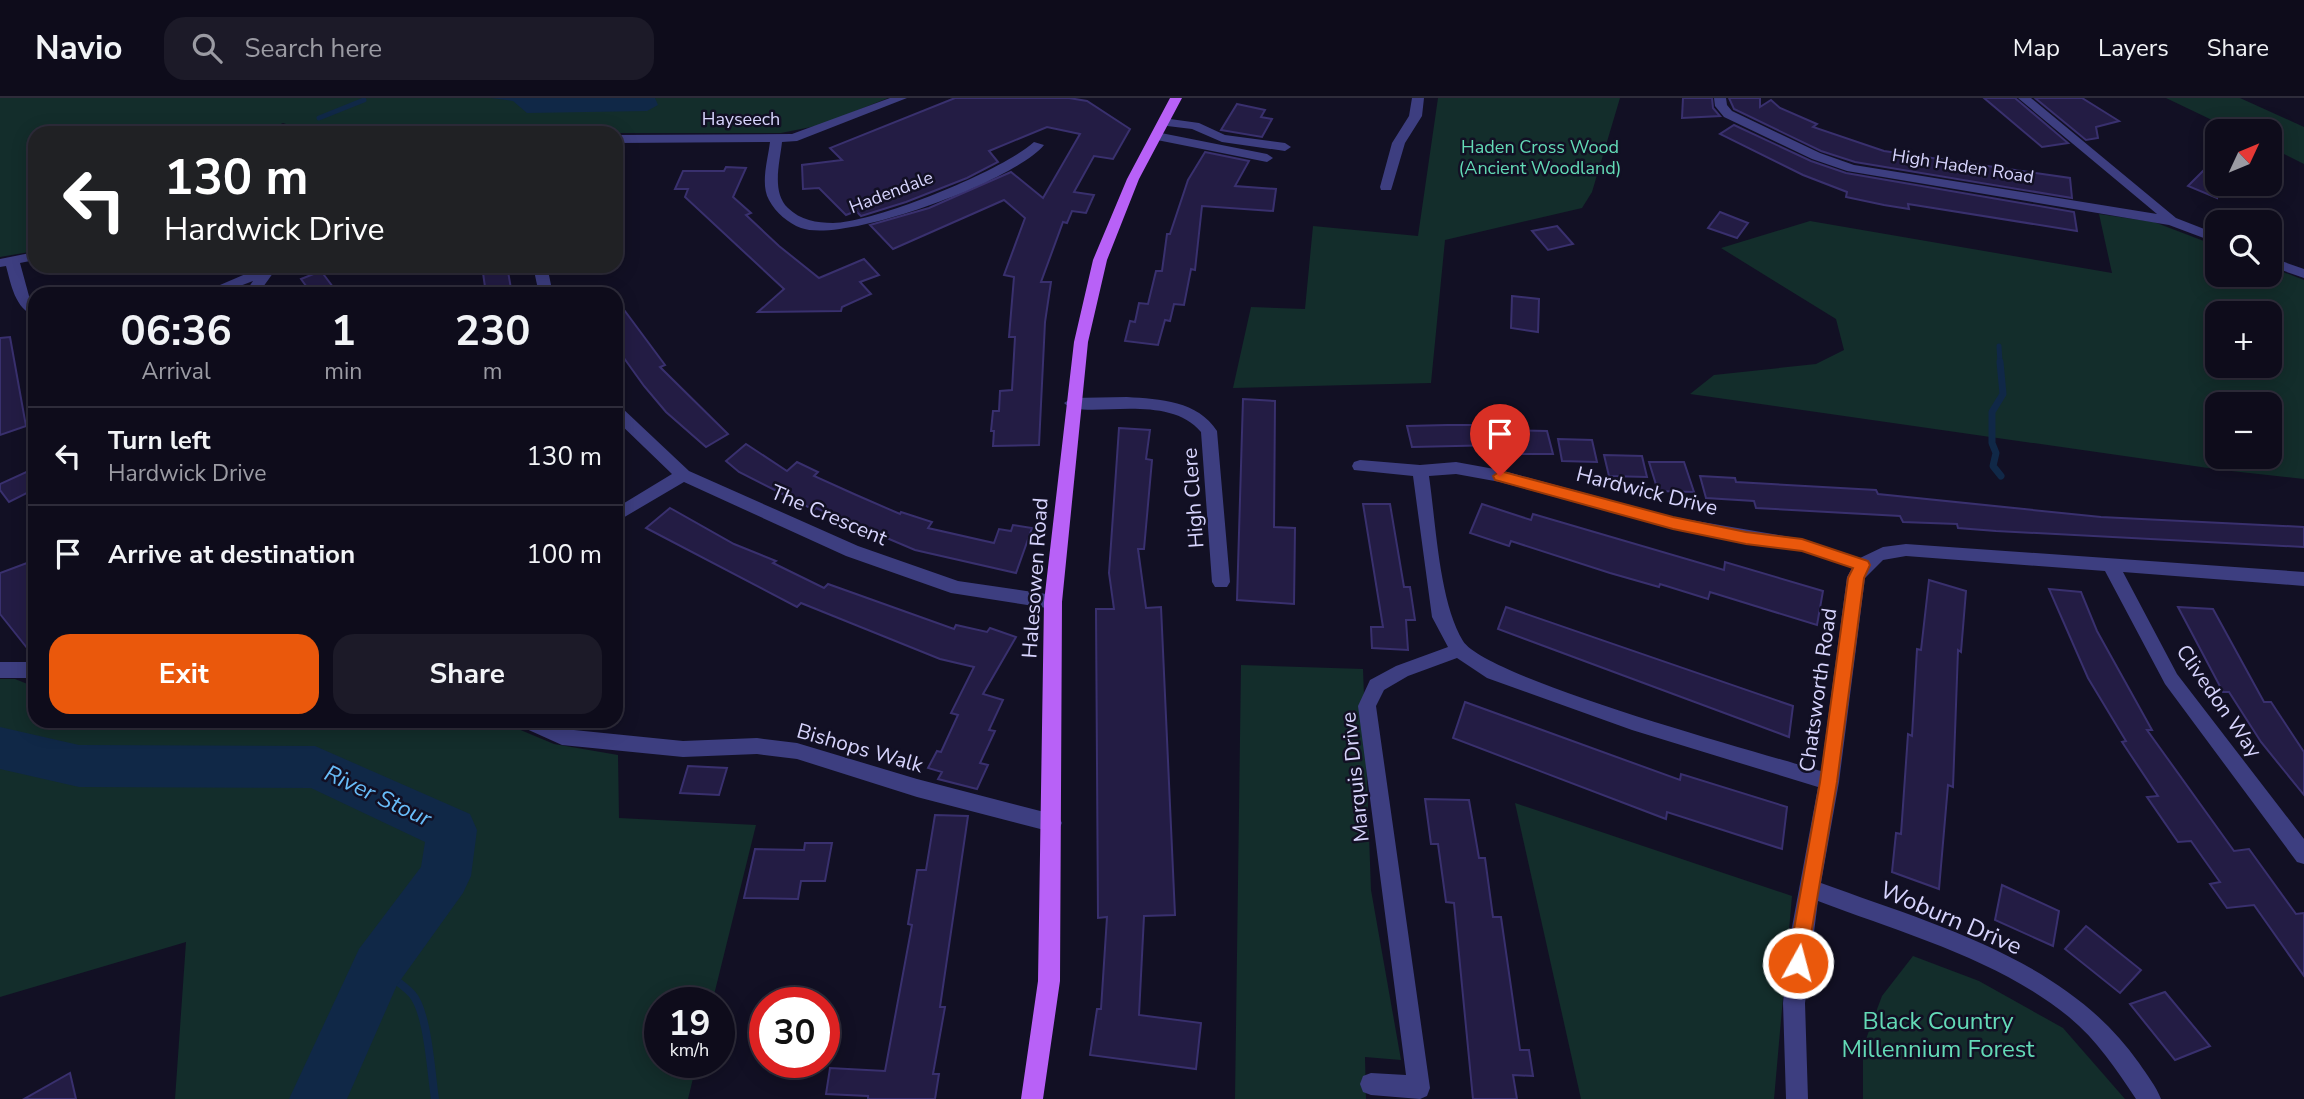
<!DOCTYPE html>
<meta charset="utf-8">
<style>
:root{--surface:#0e0c1b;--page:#1c1a28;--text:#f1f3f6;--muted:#9b9ba3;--line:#2e2c3a;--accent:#ea580c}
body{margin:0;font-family:"Nunito Sans",sans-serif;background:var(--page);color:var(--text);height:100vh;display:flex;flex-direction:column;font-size:26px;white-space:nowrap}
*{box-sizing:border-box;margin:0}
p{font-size:23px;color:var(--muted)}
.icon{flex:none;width:38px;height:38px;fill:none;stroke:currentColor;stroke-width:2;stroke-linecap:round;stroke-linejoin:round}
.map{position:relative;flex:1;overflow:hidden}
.details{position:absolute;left:28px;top:189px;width:595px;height:441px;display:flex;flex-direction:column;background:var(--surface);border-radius:21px;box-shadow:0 4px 18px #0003,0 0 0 2px var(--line)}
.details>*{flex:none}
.guide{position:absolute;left:28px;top:28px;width:595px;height:147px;border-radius:21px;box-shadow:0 4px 18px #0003,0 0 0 2px var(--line);background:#202124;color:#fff;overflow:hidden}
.needle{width:46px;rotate:46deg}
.buttons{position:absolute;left:2205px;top:21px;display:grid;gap:14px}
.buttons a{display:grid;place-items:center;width:77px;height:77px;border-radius:14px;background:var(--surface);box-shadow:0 4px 18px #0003,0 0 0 2px var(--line);font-size:35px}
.speed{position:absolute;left:644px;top:889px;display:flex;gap:14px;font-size:35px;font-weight:700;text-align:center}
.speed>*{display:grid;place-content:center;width:91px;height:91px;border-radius:50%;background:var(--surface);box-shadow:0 4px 18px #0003,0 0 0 2px var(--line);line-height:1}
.speed small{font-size:18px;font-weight:400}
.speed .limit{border:10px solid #d22;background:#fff;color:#111}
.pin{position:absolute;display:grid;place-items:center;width:60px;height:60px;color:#fff;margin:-72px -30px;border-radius:50% 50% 50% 0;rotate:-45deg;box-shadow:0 0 7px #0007}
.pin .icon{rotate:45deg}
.me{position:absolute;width:77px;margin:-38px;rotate:7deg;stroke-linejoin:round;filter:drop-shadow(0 0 5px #0008)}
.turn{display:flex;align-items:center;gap:24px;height:147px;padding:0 21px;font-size:32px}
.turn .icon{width:91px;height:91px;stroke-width:2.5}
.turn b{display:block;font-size:49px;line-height:60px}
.eta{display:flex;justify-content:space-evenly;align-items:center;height:119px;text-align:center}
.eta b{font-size:42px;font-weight:700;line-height:49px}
.button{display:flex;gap:14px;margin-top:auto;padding:14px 21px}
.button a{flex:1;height:80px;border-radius:21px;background:var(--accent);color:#fff;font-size:28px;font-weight:700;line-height:80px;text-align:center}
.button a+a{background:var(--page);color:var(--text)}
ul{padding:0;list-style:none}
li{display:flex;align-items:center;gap:21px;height:98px;padding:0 21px;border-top:2px solid var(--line)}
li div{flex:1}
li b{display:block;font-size:26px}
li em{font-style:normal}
header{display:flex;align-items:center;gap:42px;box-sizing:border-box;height:98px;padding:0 35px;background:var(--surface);border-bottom:2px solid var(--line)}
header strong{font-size:33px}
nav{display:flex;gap:38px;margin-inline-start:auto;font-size:24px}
.search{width:490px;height:63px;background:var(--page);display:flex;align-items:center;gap:18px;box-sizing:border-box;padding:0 24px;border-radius:21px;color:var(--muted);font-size:26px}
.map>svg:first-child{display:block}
.green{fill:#132d2b;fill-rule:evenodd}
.water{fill:#102847}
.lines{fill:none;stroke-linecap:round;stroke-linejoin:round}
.stream-far2{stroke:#102847;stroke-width:5}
.stream-far1{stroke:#102847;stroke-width:7}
.stream{stroke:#102847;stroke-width:8}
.river{fill:#102847;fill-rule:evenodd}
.building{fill:#231c44;stroke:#39306e;stroke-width:2}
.street{fill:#3d3e80;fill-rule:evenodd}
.primary{fill:#b861f7;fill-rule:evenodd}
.route{fill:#ea580c;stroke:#983908;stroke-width:2}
.labels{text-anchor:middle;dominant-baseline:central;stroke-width:5;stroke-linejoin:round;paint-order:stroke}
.far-street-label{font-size:18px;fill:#d7d4fd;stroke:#121024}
.far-park-label{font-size:18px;fill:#63dab6;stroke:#121024}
.street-label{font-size:21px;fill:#d7d4fd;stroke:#121024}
.water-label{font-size:23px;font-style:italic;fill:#68bcf8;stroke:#121024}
.near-street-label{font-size:24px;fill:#d7d4fd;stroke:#121024}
.near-park-label{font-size:24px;fill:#63dab6;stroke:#121024}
</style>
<header>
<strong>Navio</strong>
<div class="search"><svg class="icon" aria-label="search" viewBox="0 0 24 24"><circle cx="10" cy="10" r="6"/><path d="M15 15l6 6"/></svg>Search here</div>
<nav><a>Map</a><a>Layers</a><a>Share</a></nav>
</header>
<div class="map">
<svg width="2304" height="1001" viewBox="0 0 2304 1001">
<rect width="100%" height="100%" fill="#121024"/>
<g class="green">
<path d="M0,0H888L821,27L781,35H313L283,25L261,35H35V153L0,159Z"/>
<path d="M1438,0H1620L1592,94L1582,110L1445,142L1431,285L1233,290L1251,209L1305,211L1313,128L1418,138Z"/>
<path d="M2166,0H2240L2304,29V66L2270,49V33H2235Z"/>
<path d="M2099,116L2154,124L2217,148V177H2270V169L2304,182V381L2222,372L1690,296L1714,277L1816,266L1844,252L1836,221L1721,150L1810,123L2112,175ZM2217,215H2270V268H2217ZM2217,306H2270V359H2217Z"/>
<path d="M1241,567L1363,571L1371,792L1401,962L1365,959L1366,1001H1235Z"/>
<path d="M0,581H15L35,589V623H499L554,646L618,657L619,720L756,727L712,905H660V964H697L688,1001H175L186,844L0,899Z"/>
<path d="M1515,705L1792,798L1774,1001H1581Z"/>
<path d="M1913,858L1979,883L2063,930L2125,1001H1863V949L1882,898Z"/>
</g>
<path class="water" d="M491,0H655L658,7L647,13L527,15L513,3Z"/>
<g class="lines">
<g class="stream-far2">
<path d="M319,20L364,2"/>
<path d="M1999,248L2000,265"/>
</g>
<path class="stream-far1" d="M2000,264L2003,296L1992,314V345L1996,355L1993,368L2001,378"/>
<path class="stream" d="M378,869C389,878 403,886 412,896C428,914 431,975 435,1001"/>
<path class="river" d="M0,629L79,647L315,648L470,716L477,732L471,778L463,795L397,887L347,1001H289L359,851L421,769L425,744L311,690L79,689L0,671Z"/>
</g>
<g class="building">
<path d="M955,0H1069L1087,3L1130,31L1113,61L1094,58L1074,94L1094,97L1086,115L1072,113L1067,125L1063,124L1041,184H1051L1045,224L1039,347L993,348L994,333H991L993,313H999L1000,293L1012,292L1015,239H1009L1014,179L1004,177L1025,120L1004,102L893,151L870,127L929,110L1011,74L1043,100L1080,36L1047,29L989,53L998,64L967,80L906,104L861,118L856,113L846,117L819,90L803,91L802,67L842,62L830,50Z"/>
<path d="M1683,0H1712L1713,10L1720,18L1682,20Z"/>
<path d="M1729,0H1760V9L1771,2L1780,10L1817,26L1813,29L1884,53L2070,80L2072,100L1855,64L1821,53L1734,11Z"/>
<path d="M1984,0H2015L2068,45L2042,49Z"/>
<path d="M2035,0H2082L2119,23L2096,29L2098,40L2086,42Z"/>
<path d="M1237,6L1265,12L1261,19L1272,21L1262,39L1221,32Z"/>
<path d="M1734,27L1811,63L1846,75L2074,114L2077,133L1908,106L1909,111L1884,107L1846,99L1847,94L1803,77L1720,36Z"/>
<path d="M1205,54L1249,63L1235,88L1276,91L1273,113L1202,108L1195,172L1191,171L1184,207L1174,206L1170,223L1165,222L1158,247L1125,243L1130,223L1135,224L1139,205L1148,206L1156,173H1162L1167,136H1170L1188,82Z"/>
<path d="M2217,59V100L2188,88Z"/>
<path d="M726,69L746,70L733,99L751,115L746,117L779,148L819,180L864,161L879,177L860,184L871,196L842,209L841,213L758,214L784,191L685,99L688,91H675L683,73H724Z"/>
<path d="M1720,114L1748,125L1737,140L1708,130Z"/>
<path d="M1557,128L1573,146L1548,152L1532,133Z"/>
<path d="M482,168H507L512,196H486Z"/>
<path d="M321,173L333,189L312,196L301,181Z"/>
<path d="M1512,198L1539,201L1538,234L1511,230Z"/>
<path d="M616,201L665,267L660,269L728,336L706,349L666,314L644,288L616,249Z"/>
<path d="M10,239L26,328L0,337V240Z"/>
<path d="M1243,301L1275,303L1274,429L1295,430L1294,506L1237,502Z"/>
<path d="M1447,327H1493L1499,347L1412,349L1407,328Z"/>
<path d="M1119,330L1150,332L1146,361L1152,362L1144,451H1138L1146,510L1161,509L1175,817L1144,818L1139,917L1201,925L1196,971L1090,957L1097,911H1101L1107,819L1098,820L1096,511H1114L1109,475Z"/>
<path d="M1506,332L1547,333L1553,356H1511Z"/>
<path d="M1558,341L1592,342L1597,364L1562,363Z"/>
<path d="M746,346L787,373L797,364L818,374L814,378L854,396L900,416L901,414L932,424L928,430L994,445L999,431L1011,433L1013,427L1032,430L1016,475L915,452L816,410L814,412L739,374L726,363Z"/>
<path d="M1604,357L1642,358L1647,379L1609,378Z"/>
<path d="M1649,364H1684L1694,394L1658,393Z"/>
<path d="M35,370V391L9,404L0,392V386Z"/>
<path d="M1700,378L1735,380L1736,384L1876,392L1878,396L2101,419L2304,429V449L1996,433L1958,430L1957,426L1903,424L1900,418L1756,410L1754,403L1706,400Z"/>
<path d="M1363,406H1390L1404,489H1410L1415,522H1406L1408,552L1372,550L1371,529H1383Z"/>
<path d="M1482,406L1531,422L1533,416L1724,472L1725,464L1823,493L1817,527L1710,494L1708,501L1660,486L1659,489L1610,475L1511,443L1509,448L1470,435Z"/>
<path d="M670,410L734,446L776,463L773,465L824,490L828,486L954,531L956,527L987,534L990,530L1016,539L983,596L1003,602L989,632L995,633L980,665L988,667L977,691L938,681L942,674L928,670L937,653L941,654L958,617L951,615L974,569L940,561L801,505L797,509L646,430Z"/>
<path d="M35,462V560L0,516V475Z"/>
<path d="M1929,482L1966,493L1961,554L1958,552L1953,689L1948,687L1939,791L1892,774L1896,735L1901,736L1908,636L1912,638L1917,551L1921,552Z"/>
<path d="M2049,491L2081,494L2097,533L2152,632H2147L2234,753L2249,751L2296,816L2304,815V878L2254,807L2227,810L2210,786L2220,784L2191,743L2178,744L2147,699L2158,698L2122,644L2126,643L2088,580Z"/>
<path d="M1506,509L1793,608L1789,639L1498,531Z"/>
<path d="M2178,509L2213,511L2264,604H2271L2304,654V697L2261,644L2229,594H2223Z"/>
<path d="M1465,604L1680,682L1681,676L1787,709L1782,751L1667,714L1666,721L1453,640Z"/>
<path d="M688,668L727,670L719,697L680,695Z"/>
<path d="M1425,701L1469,702L1479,760H1485L1493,819H1501L1520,952H1529L1533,978L1513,977L1517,1001H1473L1454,805L1446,804L1438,746H1431Z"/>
<path d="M935,717L968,718L940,909H945L933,976H939L935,1001H868V998L826,996L830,970L885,973L912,827L908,826L917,772H926Z"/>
<path d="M805,745H832L825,783H801L798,801L744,800L755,751L804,752Z"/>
<path d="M2002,787L2059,813L2053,848L1995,822Z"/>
<path d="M2086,828L2141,872L2120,895L2065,851Z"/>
<path d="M2165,894L2210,948L2175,962L2130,906Z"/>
<path d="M70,975L76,1001H24Z"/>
</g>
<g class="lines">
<g class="street">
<path d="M890,0H907L797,43L782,44C780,64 771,94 788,110C800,122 817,125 833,125C876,124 1002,73 1034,44L1044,47C1016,82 845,146 801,130C788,125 776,115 769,102C760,86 768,61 770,44L616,45V37L792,36Z"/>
<path d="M1412,0H1424L1422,18L1405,45L1392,89L1391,92H1381L1380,89L1392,45L1409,18Z"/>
<path d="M1714,0H1726L1727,7L1732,13L1820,55L1854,67L2157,116L2018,0H2031L2176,120L2217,136V145L2169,127L1847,73L1812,61L1724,19L1715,8Z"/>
<path d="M1163,20L1199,25L1225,37L1285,45L1291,49L1285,53L1222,44L1192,31L1159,27V21Z"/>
<path d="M1156,34L1267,56L1273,60L1267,64L1152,41V35Z"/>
<path d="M35,154V162L20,165L29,198L35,204V218C15,211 11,186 6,168L0,169V161Z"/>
<path d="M2270,159L2304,171V180L2270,168Z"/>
<path d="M264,168H274L276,171L258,196H244L253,183L219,196H199Z"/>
<path d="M533,168H547L553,196H539Z"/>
<path d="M1127,299C1160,301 1198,303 1217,333L1230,484L1227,489H1215L1212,484L1201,334C1166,292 1080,324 1064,305L1072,300Z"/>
<path d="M616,308L621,309L689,373L858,448L958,483L1053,497L1059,499L1062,504L1059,509L1053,511L951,495L846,458L684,384L616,424V410L672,376L616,322Z"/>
<path d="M1360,362L1420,367L1456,364L1500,372L1673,419L1802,441L1860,460L1883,449L1906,446L2304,474V488L2123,474L2177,576L2304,741V766L2297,764L2165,586L2105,473L1906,458L1883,462L1865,480L1839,684L1821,785C1935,827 2066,861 2139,965C2147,977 2156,988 2161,1001H2136C2116,971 2097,942 2069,919C1998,861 1902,835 1818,803L1805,905L1808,1001H1786L1783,905L1789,845L1818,689L1632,632L1487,580L1457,560L1408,578L1384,592L1376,608L1430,990L1427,998L1420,1001L1371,997L1363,994L1360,986L1363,978L1371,975L1406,977L1358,608L1370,582L1396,568L1448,549L1432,519L1413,378L1354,372L1352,368L1354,364ZM1456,376L1500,384L1673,431L1801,453L1852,470L1847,479L1821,673C1764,656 1487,581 1463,543C1439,503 1436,426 1429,378Z"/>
<rect x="0" y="564" width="35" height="16"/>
<path d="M520,623H547L564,631L683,643L757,640L797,645L917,681L1052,716L1059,719L1062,725L1059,731L1052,734L917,699L797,661L757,656L683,659L562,647L522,629Z"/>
</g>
<path class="primary" d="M1170,0H1182L1139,81L1107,162L1088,244L1062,504L1060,883L1043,1001H1021L1038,883L1044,504L1074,244L1093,162L1127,81Z"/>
</g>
<path class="route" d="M1500,373L1673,419L1746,434L1802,441L1868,463L1870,467L1864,480L1837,684L1805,872L1798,875L1791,872L1788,865L1820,684L1848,480L1853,470L1802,453L1746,446L1673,431L1495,382L1493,378Z"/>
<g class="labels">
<g class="far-street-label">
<text x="741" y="21">Hayseech</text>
<text transform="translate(1963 68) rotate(9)">High Haden Road</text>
<text transform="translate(891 94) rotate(-21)">Hadendale</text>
</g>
<g class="far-park-label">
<text x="1540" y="49">Haden Cross Wood<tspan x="1540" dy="21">(Ancient Woodland)</tspan></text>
</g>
<g class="street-label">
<text transform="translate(1647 393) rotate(14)">Hardwick Drive</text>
<text transform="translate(1193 400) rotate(-94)">High Clere</text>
<text transform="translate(829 417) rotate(23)">The Crescent</text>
<text transform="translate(1035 480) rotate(-86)">Halesowen Road</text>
<text transform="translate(1818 592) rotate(-82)">Chatsworth Road</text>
<text transform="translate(2219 603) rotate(55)">Clivedon Way</text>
<text transform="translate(860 650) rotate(16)">Bishops Walk</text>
<text transform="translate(1355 679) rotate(-96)">Marquis Drive</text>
</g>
<g class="water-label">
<text transform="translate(378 698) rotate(25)">River Stour</text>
</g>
<g class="near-street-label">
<text transform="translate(1951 820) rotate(23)">Woburn Drive</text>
</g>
<g class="near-park-label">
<text x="1938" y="923">Black Country<tspan x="1938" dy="28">Millennium Forest</tspan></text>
</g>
</g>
</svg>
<div class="buttons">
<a><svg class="needle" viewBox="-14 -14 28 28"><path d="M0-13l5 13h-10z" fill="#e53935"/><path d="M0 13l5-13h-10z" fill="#9b9ba3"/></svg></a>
<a><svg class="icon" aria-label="search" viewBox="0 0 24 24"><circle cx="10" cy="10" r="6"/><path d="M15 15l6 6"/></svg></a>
<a>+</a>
<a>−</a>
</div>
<div class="speed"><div>19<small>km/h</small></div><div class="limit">30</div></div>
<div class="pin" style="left:1500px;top:378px;background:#d93025"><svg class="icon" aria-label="arrive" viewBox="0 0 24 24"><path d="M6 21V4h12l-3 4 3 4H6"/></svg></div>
<svg class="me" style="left:1798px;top:865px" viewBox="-20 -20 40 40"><circle r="17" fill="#ea580c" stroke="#fff" stroke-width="3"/><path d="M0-11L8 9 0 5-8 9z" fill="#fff"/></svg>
<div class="guide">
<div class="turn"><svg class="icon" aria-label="left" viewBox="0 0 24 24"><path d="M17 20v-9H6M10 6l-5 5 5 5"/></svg><div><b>130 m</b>Hardwick Drive</div></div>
</div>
<section class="details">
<div class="eta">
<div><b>06:36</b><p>Arrival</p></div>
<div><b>1</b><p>min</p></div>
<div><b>230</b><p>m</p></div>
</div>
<ul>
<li><svg class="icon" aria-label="left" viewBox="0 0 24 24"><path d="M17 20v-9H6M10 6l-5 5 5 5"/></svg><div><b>Turn left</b><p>Hardwick Drive</p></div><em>130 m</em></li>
<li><svg class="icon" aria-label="arrive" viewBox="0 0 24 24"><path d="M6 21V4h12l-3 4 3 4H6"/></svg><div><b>Arrive at destination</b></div><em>100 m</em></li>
</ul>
<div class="button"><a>Exit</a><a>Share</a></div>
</section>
</div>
